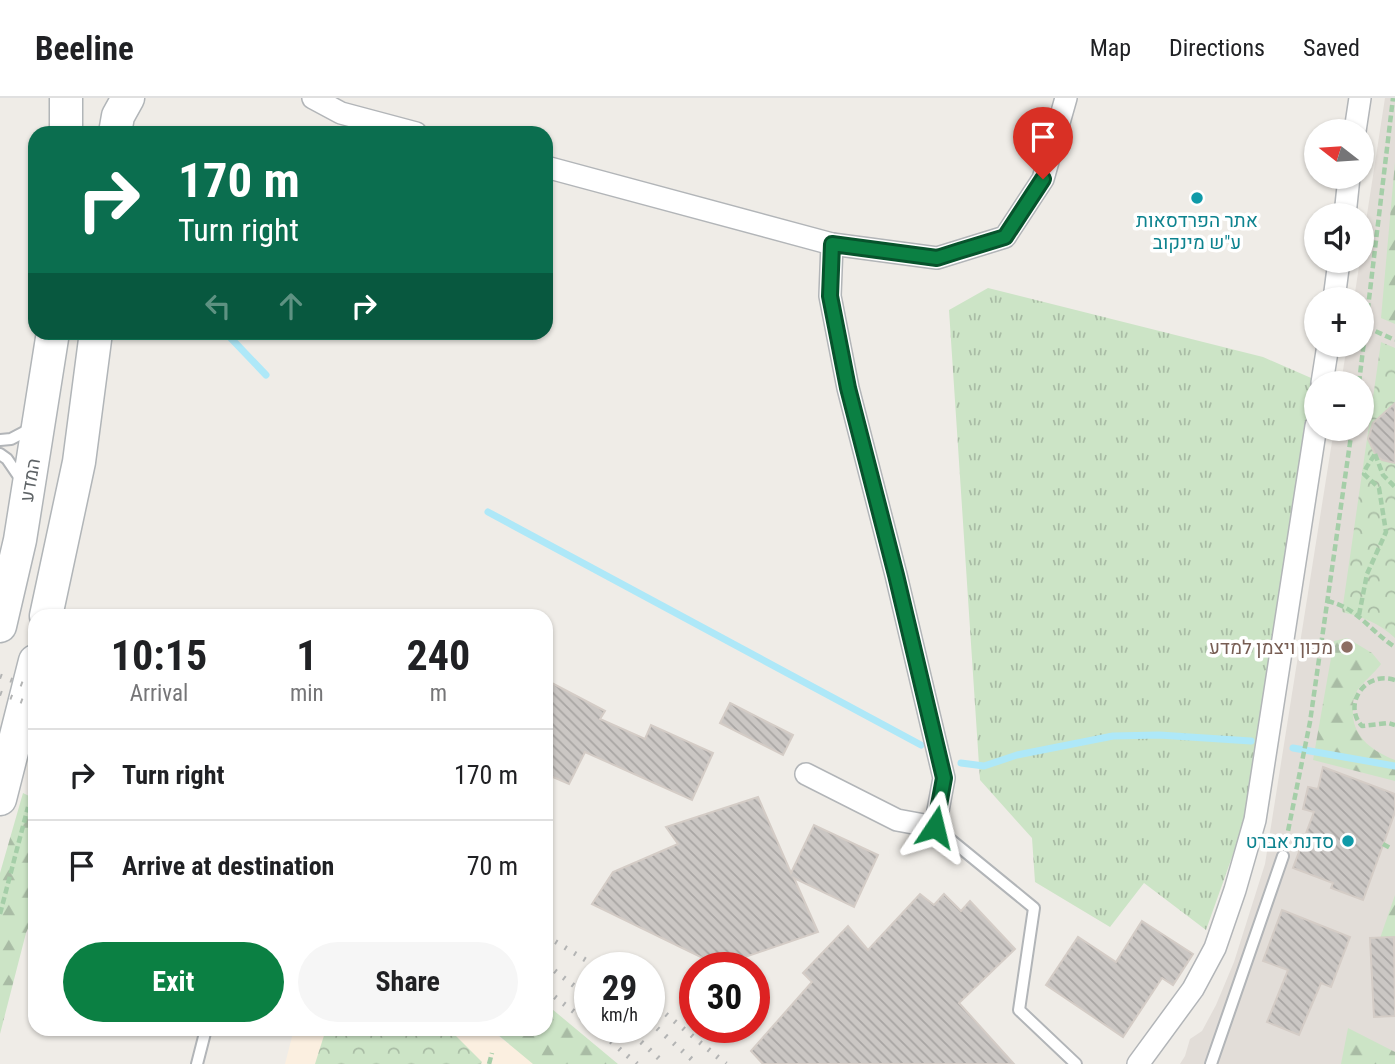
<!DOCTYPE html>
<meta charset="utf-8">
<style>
:root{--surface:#fff;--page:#f6f6f6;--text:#202124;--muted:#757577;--line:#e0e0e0;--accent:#0b8043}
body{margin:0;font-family:"Roboto Condensed",Heebo,sans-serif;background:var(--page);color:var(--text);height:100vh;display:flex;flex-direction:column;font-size:26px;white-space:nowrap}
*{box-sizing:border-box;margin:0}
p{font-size:23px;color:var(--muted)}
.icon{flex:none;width:38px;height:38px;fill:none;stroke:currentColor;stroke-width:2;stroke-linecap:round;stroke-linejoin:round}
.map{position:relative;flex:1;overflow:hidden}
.sheet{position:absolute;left:28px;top:511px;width:525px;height:427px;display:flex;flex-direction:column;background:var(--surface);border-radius:21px;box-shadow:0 2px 5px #0004}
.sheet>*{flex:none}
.banner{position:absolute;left:28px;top:28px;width:525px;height:214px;border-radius:21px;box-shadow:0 2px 5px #0004;background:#0b6e4f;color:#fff;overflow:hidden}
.needle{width:46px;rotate:287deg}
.buttons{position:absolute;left:1304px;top:21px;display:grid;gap:14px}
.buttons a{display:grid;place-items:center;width:70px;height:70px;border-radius:50%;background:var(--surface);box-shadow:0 2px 5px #0004;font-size:35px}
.speed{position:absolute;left:574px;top:854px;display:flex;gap:14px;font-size:35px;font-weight:700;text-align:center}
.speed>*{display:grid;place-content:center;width:91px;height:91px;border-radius:50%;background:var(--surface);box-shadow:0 2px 5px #0004;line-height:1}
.speed small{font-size:18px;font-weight:400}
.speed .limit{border:10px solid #d22;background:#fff;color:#111}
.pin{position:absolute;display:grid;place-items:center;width:60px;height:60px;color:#fff;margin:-72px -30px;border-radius:50% 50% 50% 0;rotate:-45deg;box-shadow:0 0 7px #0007}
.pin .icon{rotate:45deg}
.me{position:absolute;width:77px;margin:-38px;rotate:10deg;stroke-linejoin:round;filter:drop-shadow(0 0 5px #0008)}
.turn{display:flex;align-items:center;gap:24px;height:147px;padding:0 35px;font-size:32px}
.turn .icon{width:91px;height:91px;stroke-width:2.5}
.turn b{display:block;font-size:49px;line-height:60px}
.lanes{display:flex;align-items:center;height:66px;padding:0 35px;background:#0003;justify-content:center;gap:35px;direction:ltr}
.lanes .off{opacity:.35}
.eta{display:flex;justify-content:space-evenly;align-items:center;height:119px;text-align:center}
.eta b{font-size:42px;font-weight:700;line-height:49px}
.action{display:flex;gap:14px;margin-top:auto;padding:14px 35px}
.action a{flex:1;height:80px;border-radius:42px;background:var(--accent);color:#fff;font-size:28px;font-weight:700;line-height:80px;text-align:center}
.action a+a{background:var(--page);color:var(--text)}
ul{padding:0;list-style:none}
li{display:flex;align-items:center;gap:21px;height:91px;padding:0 35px;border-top:2px solid var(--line)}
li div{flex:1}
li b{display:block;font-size:26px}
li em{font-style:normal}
header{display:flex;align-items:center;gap:42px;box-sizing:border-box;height:98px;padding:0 35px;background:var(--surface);border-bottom:2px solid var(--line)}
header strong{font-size:33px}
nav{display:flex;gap:38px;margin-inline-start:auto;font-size:24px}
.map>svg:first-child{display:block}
.commercial{fill:#fbefe0}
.education{fill:#e2ddd8}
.grass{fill:url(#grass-tufts)}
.forest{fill:url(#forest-firs)}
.park{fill:url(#park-crowns)}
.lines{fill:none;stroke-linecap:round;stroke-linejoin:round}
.stream{stroke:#aee8f8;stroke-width:7}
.building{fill:url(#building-back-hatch);stroke:#d4ccc6;stroke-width:2}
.lane-casing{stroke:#b2b5b8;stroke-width:14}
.street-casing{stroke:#b2b5b8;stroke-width:24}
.secondary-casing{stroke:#b1b5b8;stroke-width:35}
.path{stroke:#a5cea8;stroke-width:4.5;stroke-dasharray:7 3.5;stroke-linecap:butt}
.lane{stroke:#fff;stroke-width:10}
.street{stroke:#fff;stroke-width:21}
.secondary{stroke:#fff;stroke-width:32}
.rail{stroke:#b3b4b4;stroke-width:5;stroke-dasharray:2 9;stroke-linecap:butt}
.route-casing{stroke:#07532c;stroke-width:18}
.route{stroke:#0b8043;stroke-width:12}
.culture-dot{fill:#0f9aa8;stroke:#fff;stroke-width:2.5}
.education-dot{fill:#8d6e63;stroke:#fff;stroke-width:2.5}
.labels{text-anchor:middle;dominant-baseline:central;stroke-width:7;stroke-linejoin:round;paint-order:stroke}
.culture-label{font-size:19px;fill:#0d838f;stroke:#fff}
.street-label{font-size:19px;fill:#5e6366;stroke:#fff}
.education-label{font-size:19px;fill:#785e54;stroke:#fff;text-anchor:end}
</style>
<header>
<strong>Beeline</strong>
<nav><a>Map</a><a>Directions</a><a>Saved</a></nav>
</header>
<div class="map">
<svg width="1395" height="966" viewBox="0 0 1395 966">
<defs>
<pattern id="grass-tufts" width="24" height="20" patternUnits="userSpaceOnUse" patternTransform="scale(1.75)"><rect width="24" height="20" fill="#cce4c6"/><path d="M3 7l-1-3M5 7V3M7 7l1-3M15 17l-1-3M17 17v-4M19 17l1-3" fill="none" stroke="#a9bca5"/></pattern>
<pattern id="forest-firs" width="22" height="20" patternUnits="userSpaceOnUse" patternTransform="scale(1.75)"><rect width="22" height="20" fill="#cce4c6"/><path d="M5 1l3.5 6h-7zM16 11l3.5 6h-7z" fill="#a9bca5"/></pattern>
<pattern id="park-crowns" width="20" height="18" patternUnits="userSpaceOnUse" patternTransform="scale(1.75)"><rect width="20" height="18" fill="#cce4c6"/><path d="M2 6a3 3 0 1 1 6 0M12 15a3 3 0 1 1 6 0" fill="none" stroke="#a9bca5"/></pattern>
<pattern id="building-back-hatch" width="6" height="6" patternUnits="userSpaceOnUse" patternTransform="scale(1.75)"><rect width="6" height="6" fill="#cbc7c4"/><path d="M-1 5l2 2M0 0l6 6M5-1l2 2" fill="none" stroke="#a8a5a3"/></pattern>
</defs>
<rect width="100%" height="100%" fill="#efece7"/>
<path class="commercial" d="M294,931H489L536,966H285Z"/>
<path class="education" d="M1385,0H1395V966H1180L1185,958L1190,941L1202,933L1216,907L1234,864L1265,766L1334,331H1362V285H1341L1347,247H1362V201H1354Z"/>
<path class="grass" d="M988,190L1263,259L1318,283L1247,717L1206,832L1144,785L1110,829L1035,784L1032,740L980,682L949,212Z"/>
<g class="forest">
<path d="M1395,64V226L1381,220Z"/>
<path d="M1347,540L1372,555L1381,566C1375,575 1359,587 1356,595C1352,602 1353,609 1353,617C1354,640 1374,654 1395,662V683L1313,662L1334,543Z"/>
<path d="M23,695L35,701V814L26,835L0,936V775Z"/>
<path d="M1395,797V848L1378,846Z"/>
<path d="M546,906L618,966H533L491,931H546Z"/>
<path d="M1348,930L1395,954V966H1341Z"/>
</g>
<g class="park">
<path d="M1381,244L1395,250V540C1379,525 1363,519 1342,514Z"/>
<path d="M326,931H449L482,964L481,966H315Z"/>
</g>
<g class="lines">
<g class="stream">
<path d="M225,234L266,277"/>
<path d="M488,414L921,647"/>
<path d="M1293,650L1395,668"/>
<path d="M961,665L984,668L1017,657L1113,638L1159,637L1251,643"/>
</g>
</g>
<g class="building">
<path d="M1395,305V365L1382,362L1375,356L1368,341L1373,325Z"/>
<path d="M546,582L605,613L600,621L645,641L651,627L713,655L692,702L585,654L569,686L546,676Z"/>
<path d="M730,605L793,637L783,657L720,625Z"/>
<path d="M1323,669L1395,696V714L1363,802L1331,790L1333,785L1293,770L1314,714L1303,711L1308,689L1318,691Z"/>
<path d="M758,699L791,775L814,727L878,757L854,809L794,780L818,834L719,868L592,806L613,774L678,746L666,729Z"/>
<path d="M920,796L934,807L944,796L961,813L970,803L1015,851L959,905L1014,966H763L751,953L812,884L803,875L848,828L868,852Z"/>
<path d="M1282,812L1350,839L1331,889L1321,885L1299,937L1267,924L1288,872L1263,863Z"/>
<path d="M1142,823L1193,856L1173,887L1162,880L1123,939L1046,887L1078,839L1116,864Z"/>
<path d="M1394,839L1395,918L1374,919L1370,840Z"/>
</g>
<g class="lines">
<defs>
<g id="lane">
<path d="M0,342L11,341L32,330"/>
<path d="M0,356L7,361L22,383"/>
<path d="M935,729L1034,810L1019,912L1076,966"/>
<path d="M197,966L206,931"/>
<path d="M1211,966L1283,758"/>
</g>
<g id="street">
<path d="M313,0L341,15L416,35"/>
<path d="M1355,33L1360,0"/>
<path d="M546,69L832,146L937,160L1005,139L1043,81L1066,0"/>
<path d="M1345,117L1349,79"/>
<path d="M1334,201L1339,163"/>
<path d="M1322,285L1328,247"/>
<path d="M806,676L897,722L935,729L944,680L896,477L848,290L830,198L832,146"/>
<path d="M1138,966L1193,891L1215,850L1235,792L1255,722L1316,328"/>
</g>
<g id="secondary">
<path d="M66,35V0"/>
<path d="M115,35L118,18L128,0"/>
<path d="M46,518L79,364L96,234"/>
<path d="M0,528L20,442L53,234"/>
<path d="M0,701L35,563"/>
</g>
</defs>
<use href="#lane" class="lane-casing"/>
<use href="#street" class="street-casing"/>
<use href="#secondary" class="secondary-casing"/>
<g class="path">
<path d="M1366,229L1395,242"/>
<path d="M1359,285L1393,0"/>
<path d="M1375,356L1383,377L1395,389"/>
<path d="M1327,503C1357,509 1371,534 1395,549"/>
<path d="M1359,517L1367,476L1386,434L1379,390L1364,376L1366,370L1375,356"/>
<path d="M1395,582C1365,572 1342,607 1362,628L1388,625L1395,627"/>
<path d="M1286,743L1310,624L1352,331"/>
<path d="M1383,746L1392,751"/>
<path d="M0,816L28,709"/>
<path d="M489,966L492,955"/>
</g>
<use href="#lane" class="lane"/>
<use href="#street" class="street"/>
<use href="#secondary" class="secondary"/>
<g class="rail">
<path d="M0,578L35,591"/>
<path d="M0,595L35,608"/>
<path d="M546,838L599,870"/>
<path d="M546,866L590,900"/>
<path d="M546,892L590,926"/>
<path d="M649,902L726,966"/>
<path d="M649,923L697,966"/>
<path d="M594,929L637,966"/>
<path d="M625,929L665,966"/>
</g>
</g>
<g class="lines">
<defs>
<path id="route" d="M935,729L944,680L896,477L848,290L830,198L832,146L937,160L959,153L1005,139L1043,81"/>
</defs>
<use href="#route" class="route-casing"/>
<use href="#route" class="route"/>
</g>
<g class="culture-dot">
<circle cx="1197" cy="100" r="7"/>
<circle cx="1348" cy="743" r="7"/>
</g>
<circle class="education-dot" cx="1347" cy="549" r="7"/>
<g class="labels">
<g class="culture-label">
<text x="1197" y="122">אתר הפרדסאות<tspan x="1197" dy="22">ע"ש מינקוב</tspan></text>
<text x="1334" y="743" text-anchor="end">סדנת אברט</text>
</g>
<g class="street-label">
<text transform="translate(30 382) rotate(-80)">המדע</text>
</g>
<g class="education-label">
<text x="1333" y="549">מכון ויצמן למדע</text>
</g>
</g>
</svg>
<div class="buttons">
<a><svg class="needle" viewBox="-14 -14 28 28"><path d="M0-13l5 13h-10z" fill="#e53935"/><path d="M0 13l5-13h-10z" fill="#757577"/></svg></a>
<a><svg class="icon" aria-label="sound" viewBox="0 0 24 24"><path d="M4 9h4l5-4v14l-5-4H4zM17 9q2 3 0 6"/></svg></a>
<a>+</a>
<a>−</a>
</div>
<div class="speed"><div>29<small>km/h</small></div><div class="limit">30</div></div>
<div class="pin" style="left:1043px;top:81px;background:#d93025"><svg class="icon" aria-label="arrive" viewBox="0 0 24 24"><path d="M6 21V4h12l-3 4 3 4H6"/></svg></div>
<svg class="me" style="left:935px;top:729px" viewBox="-20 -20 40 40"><path d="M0-17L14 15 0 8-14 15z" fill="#0b8043" stroke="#fff" stroke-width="4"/></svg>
<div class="banner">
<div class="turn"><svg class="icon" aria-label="right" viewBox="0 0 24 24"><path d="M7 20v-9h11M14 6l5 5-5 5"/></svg><div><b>170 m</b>Turn right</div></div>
<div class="lanes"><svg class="icon off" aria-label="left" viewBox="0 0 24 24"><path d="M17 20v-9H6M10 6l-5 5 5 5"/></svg><svg class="icon off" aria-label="ahead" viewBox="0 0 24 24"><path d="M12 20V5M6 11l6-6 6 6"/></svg><svg class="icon" aria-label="right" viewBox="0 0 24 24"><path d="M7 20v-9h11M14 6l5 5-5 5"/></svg></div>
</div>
<section class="sheet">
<div class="eta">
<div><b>10:15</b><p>Arrival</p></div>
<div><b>1</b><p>min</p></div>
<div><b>240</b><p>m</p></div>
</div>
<ul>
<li><svg class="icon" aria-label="right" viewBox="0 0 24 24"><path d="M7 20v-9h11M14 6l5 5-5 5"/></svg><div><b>Turn right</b></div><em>170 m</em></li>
<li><svg class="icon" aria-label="arrive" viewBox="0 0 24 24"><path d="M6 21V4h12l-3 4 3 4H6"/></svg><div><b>Arrive at destination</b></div><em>70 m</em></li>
</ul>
<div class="action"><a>Exit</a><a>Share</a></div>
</section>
</div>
